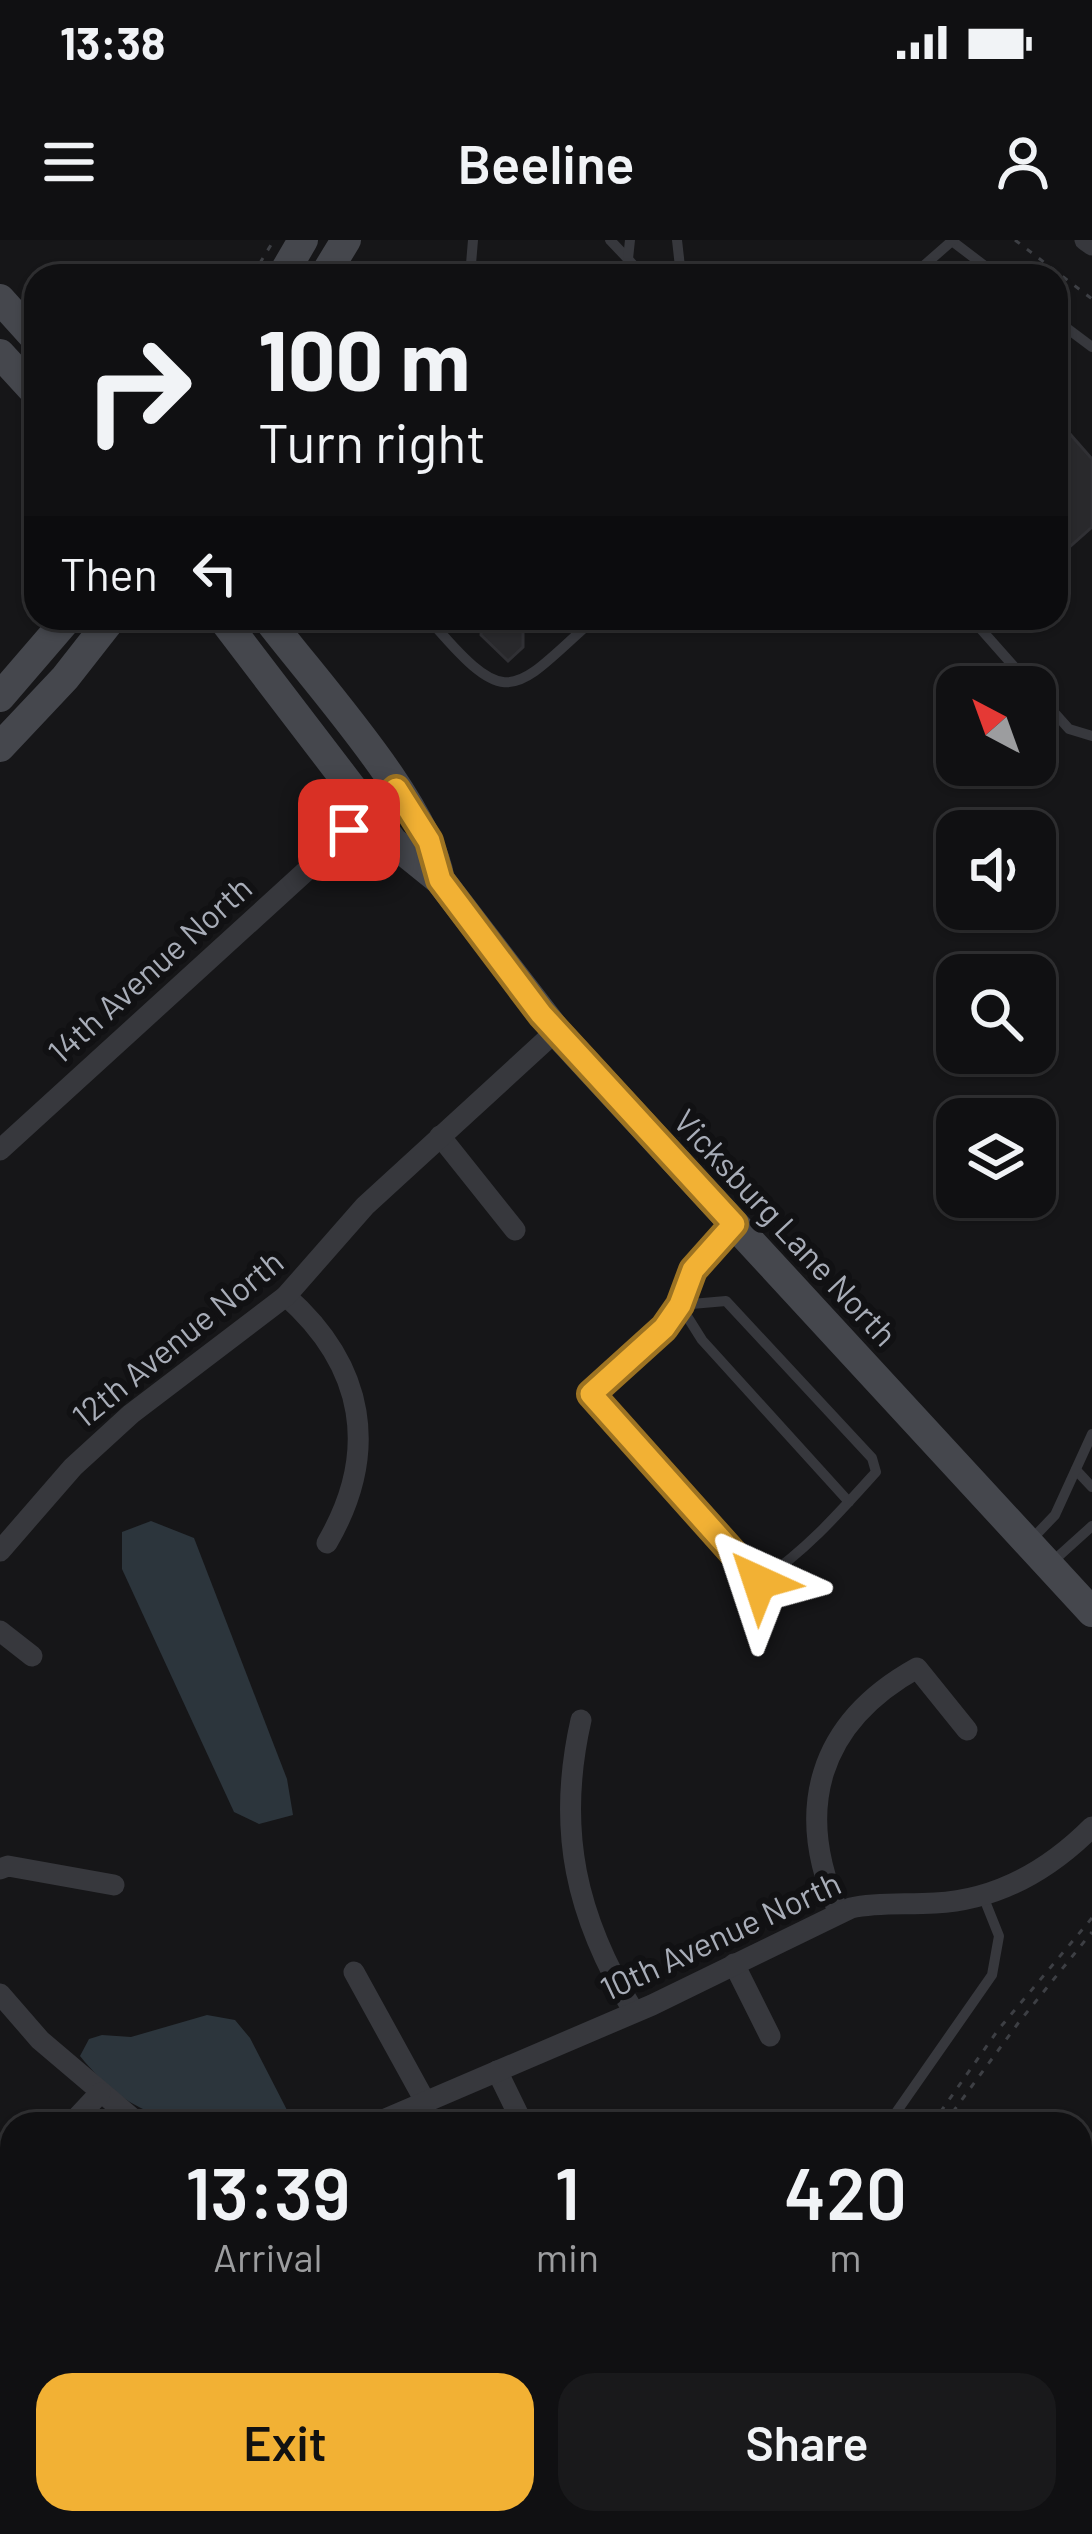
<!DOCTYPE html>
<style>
:root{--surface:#101012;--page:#19191b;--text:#f1f3f6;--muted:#9c9d9f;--line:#303032;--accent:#f2b134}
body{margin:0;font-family:Barlow,sans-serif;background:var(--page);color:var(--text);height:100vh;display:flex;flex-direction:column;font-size:45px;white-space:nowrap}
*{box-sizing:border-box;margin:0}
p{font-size:39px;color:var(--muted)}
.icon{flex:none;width:66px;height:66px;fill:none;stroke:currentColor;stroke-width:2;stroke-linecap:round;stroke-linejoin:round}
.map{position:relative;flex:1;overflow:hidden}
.details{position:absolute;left:0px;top:1872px;width:1092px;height:423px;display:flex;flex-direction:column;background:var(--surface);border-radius:36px 36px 0 0;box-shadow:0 3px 9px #0004,0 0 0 3px var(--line)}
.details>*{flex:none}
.hud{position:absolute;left:24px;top:24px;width:1044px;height:366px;border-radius:36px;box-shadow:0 3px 9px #0004,0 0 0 3px var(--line);background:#101012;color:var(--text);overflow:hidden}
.needle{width:78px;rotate:319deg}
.fabs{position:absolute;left:936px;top:426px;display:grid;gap:24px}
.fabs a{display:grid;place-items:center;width:120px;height:120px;border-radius:24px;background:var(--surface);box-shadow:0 3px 9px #0004,0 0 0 3px var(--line);font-size:60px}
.pin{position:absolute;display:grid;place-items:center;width:102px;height:102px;color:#fff;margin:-51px;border-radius:24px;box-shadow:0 6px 18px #0006}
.me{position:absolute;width:132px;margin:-66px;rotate:318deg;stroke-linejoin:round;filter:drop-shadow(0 0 9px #0008)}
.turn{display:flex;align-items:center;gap:42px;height:252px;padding:0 36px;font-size:54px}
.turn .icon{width:156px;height:156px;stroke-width:2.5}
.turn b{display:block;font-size:84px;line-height:102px}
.then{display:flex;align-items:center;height:114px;padding:0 36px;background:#0003;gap:24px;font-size:45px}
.eta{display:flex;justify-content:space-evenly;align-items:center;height:204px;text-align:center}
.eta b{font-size:72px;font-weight:600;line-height:84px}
.action{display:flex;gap:24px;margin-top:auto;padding:24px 36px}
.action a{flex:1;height:138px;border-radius:36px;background:var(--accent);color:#111;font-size:48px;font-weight:600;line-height:138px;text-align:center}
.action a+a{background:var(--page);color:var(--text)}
.status{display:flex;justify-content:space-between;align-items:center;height:84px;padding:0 60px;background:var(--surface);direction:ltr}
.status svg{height:33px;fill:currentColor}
header{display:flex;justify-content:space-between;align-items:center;height:156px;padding:0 36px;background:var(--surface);font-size:54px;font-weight:600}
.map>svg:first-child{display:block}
.water{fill:#2c353c}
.building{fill:#29292c;stroke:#303034;stroke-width:3}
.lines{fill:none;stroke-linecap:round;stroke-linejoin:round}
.path{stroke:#3d3f44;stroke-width:3;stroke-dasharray:6 9;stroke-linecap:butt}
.service{stroke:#37383d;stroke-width:10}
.minor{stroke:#37383d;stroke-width:21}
.secondary{stroke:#45474d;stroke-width:30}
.route-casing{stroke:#9d7322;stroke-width:30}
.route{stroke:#f2b134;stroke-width:21}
.labels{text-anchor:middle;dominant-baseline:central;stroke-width:12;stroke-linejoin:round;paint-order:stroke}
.street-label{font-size:33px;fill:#a8adb8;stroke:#111113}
</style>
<div class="status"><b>13:38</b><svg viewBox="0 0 49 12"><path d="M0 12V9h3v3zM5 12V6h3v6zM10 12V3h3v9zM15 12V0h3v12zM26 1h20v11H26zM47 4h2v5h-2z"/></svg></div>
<header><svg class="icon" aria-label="menu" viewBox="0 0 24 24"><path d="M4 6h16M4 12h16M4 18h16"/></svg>Beeline<svg class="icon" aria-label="person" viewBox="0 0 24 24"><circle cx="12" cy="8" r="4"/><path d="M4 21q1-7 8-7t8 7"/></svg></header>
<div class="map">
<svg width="1092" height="2294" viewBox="0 0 1092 2294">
<rect width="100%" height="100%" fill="#161618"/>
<g class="water">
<path d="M151,1281L194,1298L287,1539L293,1575L259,1584L234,1572L122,1329V1292Z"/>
<path d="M207,1775L235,1780L250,1798L288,1872L285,1884C195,1884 142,1893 80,1816L89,1799L102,1795L131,1797Z"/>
</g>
<g class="building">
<path d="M1056,178L1092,219V287L1056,319Z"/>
<path d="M482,378H523V407L508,421L481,395Z"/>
</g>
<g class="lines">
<g class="path">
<path d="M1015,0L1092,59"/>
<path d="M252,36L274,0"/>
<path d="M932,1884L998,1790L1092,1678"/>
<path d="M944,1884L1019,1782L1092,1692"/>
<path d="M653,2283L660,2294"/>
<path d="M552,2294L562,2283"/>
<path d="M704,2294L709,2283"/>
<path d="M715,2294L720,2283"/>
</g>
<g class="service">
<path d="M610,0L628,19"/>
<path d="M630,0L628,19L643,36"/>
<path d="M677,0L681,36"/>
<path d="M952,1L998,36"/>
<path d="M470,36L473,0"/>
<path d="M912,36L953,0"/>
<path d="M1056,80L1092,107"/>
<path d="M428,378C509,473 511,454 595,378"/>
<path d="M971,378L1032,447"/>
<path d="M1035,451L1069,489L1092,496"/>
<path d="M732,986L693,1030L680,1065L664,1088L591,1154L759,1342C805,1312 840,1272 876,1232L872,1218L726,1061L680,1065L702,1100L849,1262"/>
<path d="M1076,1230L1092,1247"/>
<path d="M1032,1299L1055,1275L1092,1194"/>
<path d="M1051,1323L1092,1286"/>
<path d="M888,1884L992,1735L999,1696L983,1656"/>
</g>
<g class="minor">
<path d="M1085,0L1092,5"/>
<path d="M440,896L515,990"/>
<path d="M0,910L396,549"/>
<path d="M286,1056C365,1126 380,1212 327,1303"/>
<path d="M0,1311L73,1227L131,1174L286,1056L365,966L556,791"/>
<path d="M0,1391L32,1416"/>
<path d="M581,1480C556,1590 576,1677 634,1772"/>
<path d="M0,1629L8,1626L114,1645"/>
<path d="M839,1673C793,1570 818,1483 917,1428L967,1490"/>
<path d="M734,1724L770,1796"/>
<path d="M354,1732L425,1861"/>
<path d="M0,1754L40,1800L139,1884"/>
<path d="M497,1831L523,1884"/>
<path d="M71,1884L100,1853"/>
<path d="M374,1884L652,1765L851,1668C879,1662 906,1665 935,1663C997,1660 1049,1630 1092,1587"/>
<path d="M0,1967L12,1951"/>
</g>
<g class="secondary">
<path d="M282,36L303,0"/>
<path d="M324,36L346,0"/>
<path d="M0,59L36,99"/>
<path d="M0,114L36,153"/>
<path d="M222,378L393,602L440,640L556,791L1092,1372"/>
<path d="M267,378C317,444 427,563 440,640"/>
<path d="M0,457L68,378"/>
<path d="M0,507L65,438L112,378"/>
</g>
</g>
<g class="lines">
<defs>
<path id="route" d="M349,590L396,549L429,601L440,640L541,774L734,984L693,1030L680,1065L664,1088L591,1154L759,1342"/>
</defs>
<use href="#route" class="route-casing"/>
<use href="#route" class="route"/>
</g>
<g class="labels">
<g class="street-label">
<text transform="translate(149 729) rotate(-42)">14th Avenue North</text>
<text transform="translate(786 987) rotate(47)">Vicksburg Lane North</text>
<text transform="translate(177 1098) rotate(-39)">12th Avenue North</text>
<text transform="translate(720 1695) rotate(-25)">10th Avenue North</text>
</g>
</g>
</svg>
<div class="fabs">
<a><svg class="needle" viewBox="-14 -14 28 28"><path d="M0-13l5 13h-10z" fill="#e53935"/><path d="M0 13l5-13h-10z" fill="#9c9d9f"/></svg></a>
<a><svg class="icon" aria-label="sound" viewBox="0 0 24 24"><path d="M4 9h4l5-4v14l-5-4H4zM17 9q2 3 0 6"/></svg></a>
<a><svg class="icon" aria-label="search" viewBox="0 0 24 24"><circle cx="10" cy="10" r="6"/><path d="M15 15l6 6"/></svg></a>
<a><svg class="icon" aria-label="layers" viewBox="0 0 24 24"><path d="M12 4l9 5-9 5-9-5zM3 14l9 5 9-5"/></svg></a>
</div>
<div class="pin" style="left:349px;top:590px;background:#d93025"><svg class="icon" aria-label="arrive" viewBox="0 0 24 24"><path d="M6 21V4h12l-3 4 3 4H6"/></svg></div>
<svg class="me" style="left:759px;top:1342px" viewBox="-20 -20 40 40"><path d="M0-17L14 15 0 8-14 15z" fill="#f2b134" stroke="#fff" stroke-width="4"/></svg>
<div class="hud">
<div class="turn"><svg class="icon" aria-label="right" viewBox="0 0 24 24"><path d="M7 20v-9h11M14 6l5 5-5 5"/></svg><div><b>100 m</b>Turn right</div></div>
<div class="then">Then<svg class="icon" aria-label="left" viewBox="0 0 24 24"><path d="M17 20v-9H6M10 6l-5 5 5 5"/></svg></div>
</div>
<section class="details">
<div class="eta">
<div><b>13:39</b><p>Arrival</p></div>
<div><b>1</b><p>min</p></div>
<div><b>420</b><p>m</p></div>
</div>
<div class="action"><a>Exit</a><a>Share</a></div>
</section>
</div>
